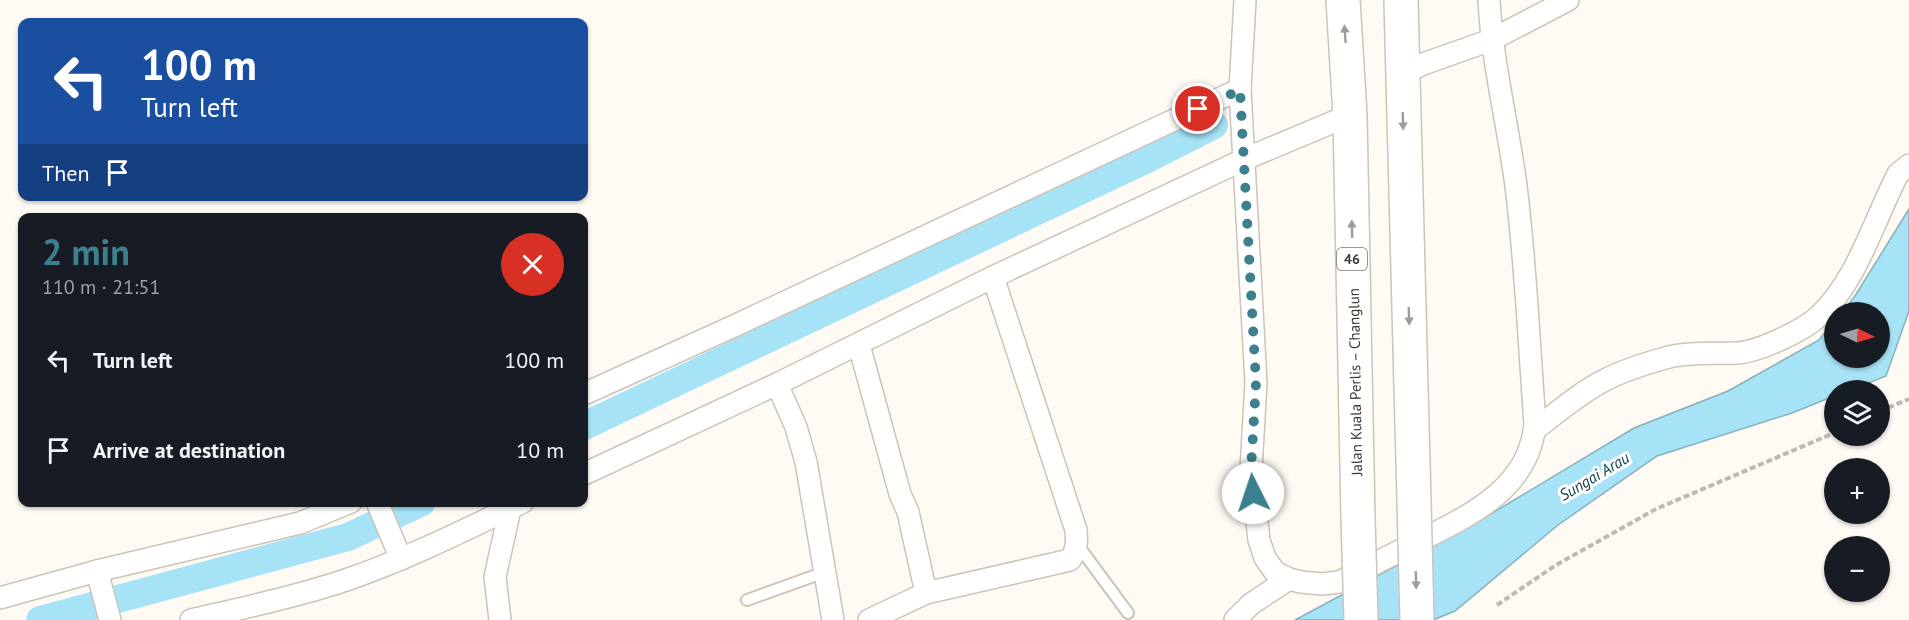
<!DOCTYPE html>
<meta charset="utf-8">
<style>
:root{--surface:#171b24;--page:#20242c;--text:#f1f3f6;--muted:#9ea1a6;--accent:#3c808f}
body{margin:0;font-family:"PT Sans",sans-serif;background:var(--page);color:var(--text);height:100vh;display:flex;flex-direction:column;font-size:22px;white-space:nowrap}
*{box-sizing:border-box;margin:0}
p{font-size:20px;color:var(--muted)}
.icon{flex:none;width:33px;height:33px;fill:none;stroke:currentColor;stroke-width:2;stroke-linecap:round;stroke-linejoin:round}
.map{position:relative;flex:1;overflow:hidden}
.details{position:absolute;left:18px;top:213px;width:570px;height:294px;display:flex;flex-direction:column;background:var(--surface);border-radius:12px;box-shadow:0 2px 4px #0004}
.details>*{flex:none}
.hud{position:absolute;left:18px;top:18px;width:570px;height:183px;border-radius:12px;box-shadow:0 2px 4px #0004;background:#1a4fa0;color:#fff;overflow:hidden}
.needle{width:39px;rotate:95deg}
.buttons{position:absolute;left:1824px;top:302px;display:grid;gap:12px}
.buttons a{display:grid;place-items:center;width:66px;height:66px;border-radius:50%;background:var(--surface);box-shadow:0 2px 4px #0004;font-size:30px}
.pin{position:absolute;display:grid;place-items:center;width:51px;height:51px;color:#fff;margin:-26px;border:3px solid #fff;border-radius:50%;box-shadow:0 2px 6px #0007}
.me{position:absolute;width:66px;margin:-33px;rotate:356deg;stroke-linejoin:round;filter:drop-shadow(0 0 4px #0008)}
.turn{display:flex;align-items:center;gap:21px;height:126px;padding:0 24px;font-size:27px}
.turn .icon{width:78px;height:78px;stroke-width:2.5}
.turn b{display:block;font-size:42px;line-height:51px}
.then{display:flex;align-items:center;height:57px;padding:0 24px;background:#0003;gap:12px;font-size:22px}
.round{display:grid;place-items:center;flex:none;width:63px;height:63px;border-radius:32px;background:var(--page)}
.summary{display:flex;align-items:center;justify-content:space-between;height:102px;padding:0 24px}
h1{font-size:36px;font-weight:800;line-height:45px;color:var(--accent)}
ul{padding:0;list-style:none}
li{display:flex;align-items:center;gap:18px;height:90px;padding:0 24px}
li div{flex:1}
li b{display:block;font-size:22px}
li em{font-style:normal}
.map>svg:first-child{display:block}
.water{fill:#a6e3f6;stroke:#87b1bc;stroke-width:1.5}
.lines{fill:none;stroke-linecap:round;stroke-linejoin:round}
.canal{stroke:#a6e3f6;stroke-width:28}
.service-casing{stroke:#cbc4b9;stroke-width:14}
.minor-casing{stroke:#cbc4b9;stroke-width:24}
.trunk-casing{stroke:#cbc4b9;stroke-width:36}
.path{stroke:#bdb9b3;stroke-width:4;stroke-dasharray:6 3;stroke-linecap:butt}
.service{stroke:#fff;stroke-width:10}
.minor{stroke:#fff;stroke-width:21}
.trunk{stroke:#fff;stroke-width:33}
.trunk-bridge-casing{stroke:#cbc4b9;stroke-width:36;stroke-linecap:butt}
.trunk-bridge{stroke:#fff;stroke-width:33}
.oneway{fill:#9e9d9a}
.route{stroke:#3c808f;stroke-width:10;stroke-dasharray:0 18}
.labels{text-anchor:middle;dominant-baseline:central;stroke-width:6;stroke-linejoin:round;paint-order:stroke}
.shield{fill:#fff;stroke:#787672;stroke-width:1.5}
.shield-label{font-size:14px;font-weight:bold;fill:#3e3b36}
.street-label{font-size:15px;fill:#3e3b36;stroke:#fff}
.water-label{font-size:16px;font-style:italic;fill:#0d424f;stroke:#fff}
</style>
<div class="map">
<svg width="1909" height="620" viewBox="0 0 1909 620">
<rect width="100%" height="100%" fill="#fffbf4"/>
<path class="water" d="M1909,209V311L1886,376L1851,390H1834V396L1792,413L1657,456L1558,525L1455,611L1433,620H1295L1474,524L1634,428L1728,391L1819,340L1834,321V357H1880V312H1842L1855,296Z"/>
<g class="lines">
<g class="canal">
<path d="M584,426L1149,158L1214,125"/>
<path d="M40,620L348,537L422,502"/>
</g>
<defs>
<g id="service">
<path d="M1077,544L1128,613"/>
<path d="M747,600L825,572"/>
</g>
<g id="minor">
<path d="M1245,0L1240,89L1256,383L1251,469L1259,540L1265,558L1275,572L1289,579L1301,582L1322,584L1339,582C1365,569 1391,555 1417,542C1469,516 1529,489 1535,424C1529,345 1526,265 1516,186C1508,124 1492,63 1489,0"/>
<path d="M1402,74L1423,64L1491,40L1568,0"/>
<path d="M859,345L900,494L908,512L926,593"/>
<path d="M777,384L796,427L806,462L833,620"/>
<path d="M584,394L734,326L1240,89"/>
<path d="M1534,430C1557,413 1579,393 1605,380C1624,370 1647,363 1669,357C1691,352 1714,354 1737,353C1758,352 1803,331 1819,316C1857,281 1874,220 1898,174L1909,165"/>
<path d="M584,474L777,384L993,277L1245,159L1350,115"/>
<path d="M377,502L401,559"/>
<path d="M97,571L110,620"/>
<path d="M0,598L97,571L300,523L351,502"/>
<path d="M191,620C243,608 295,597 346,580C407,559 465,530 523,502"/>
<path d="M500,620L495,577L510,509"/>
<path d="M869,620L926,593L1070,560C1077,551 1077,541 1076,530L993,277"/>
<path d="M1235,620L1251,604L1289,579"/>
</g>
<g id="trunk">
<path d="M1343,0L1350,115L1358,518"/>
<path d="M1401,0L1414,501"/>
</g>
</defs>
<use href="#service" class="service-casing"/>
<use href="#minor" class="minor-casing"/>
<use href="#trunk" class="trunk-casing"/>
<g class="path">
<path d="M1880,411L1909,399"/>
<path d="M1497,605L1556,565L1656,509L1834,433"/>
</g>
<use href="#service" class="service"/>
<use href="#minor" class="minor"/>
<use href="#trunk" class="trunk"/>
<defs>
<g id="trunk-bridge">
<path d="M1414,501L1417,620"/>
<path d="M1358,518L1361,620"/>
</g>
</defs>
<use href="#trunk-bridge" class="trunk-bridge-casing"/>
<use href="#trunk-bridge" class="trunk-bridge"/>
</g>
<defs><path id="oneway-solid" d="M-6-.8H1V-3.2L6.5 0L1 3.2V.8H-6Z" transform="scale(1.5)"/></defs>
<g class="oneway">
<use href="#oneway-solid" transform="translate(1345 34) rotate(-94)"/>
<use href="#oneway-solid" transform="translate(1403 121) rotate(88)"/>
<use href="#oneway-solid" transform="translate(1352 229) rotate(-91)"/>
<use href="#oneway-solid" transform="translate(1409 316) rotate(88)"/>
<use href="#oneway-solid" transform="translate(1416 580) rotate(89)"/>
</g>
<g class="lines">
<path class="route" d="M1198,109L1240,90L1256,383L1251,469L1253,493"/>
</g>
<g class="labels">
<rect class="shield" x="1337" y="248" width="30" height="22" rx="4.5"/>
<g class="shield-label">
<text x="1352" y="259">46</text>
</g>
<g class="street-label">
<text transform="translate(1355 382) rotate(-91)">Jalan Kuala Perlis – Changlun</text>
</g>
<g class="water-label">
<text transform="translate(1594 476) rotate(-31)">Sungai Arau</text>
</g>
</g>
</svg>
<div class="buttons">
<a><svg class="needle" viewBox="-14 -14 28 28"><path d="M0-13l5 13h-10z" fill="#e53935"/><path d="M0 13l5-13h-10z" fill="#9ea1a6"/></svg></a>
<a><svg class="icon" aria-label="layers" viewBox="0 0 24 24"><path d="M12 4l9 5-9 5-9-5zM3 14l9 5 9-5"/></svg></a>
<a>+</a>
<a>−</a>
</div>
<div class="pin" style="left:1198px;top:109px;background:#d93025"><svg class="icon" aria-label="arrive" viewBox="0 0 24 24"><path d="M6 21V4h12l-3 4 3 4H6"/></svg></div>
<svg class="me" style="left:1253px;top:493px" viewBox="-20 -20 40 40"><circle r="19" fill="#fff"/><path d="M0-13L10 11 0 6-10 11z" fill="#3c808f"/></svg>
<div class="hud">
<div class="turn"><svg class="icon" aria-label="left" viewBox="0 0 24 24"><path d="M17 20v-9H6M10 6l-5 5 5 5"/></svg><div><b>100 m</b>Turn left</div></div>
<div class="then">Then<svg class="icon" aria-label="arrive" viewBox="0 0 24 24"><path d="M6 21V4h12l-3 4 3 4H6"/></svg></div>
</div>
<section class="details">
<div class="summary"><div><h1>2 min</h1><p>110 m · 21:51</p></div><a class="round" style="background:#d93025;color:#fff"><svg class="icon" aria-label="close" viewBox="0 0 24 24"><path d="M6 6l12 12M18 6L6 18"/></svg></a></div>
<ul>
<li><svg class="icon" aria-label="left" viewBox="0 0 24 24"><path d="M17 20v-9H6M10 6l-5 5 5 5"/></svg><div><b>Turn left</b></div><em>100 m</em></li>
<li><svg class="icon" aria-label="arrive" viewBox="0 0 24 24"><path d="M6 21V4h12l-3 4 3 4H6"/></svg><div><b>Arrive at destination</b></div><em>10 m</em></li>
</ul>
</section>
</div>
